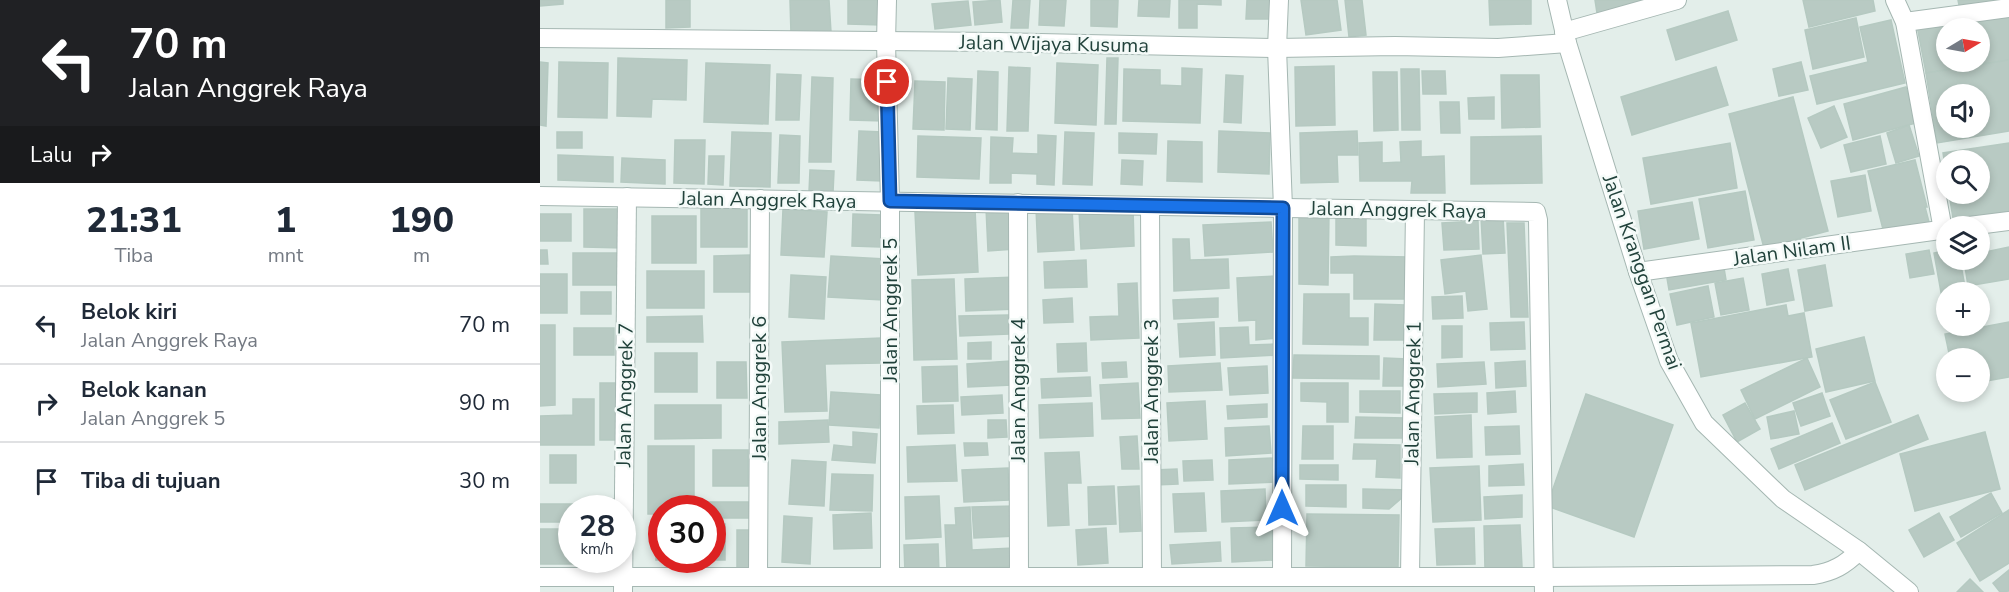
<!DOCTYPE html>
<html lang="id">
<meta charset="utf-8">
<style>
:root{--surface:#fff;--page:#f2f2f3;--text:#1f2937;--muted:#747a83;--line:#e0e1e3}
body{margin:0;font-family:"Nunito Sans",sans-serif;background:var(--page);color:var(--text);height:100vh;display:flex;flex-direction:column;font-size:22px;white-space:nowrap}
*{box-sizing:border-box;margin:0}
p{font-size:20px;color:var(--muted)}
.icon{flex:none;width:33px;height:33px;fill:none;stroke:currentColor;stroke-width:2;stroke-linecap:round;stroke-linejoin:round}
.map{position:relative;flex:1;overflow:hidden}
.drawer{display:flex;flex-direction:column;background:var(--surface);width:540px}
.drawer>*{flex:none}
.guide{background:#202124;color:#fff;overflow:hidden}
.needle{width:39px;rotate:80deg}
.buttons{position:absolute;left:1396px;top:18px;display:grid;gap:12px}
.buttons a{display:grid;place-items:center;width:54px;height:54px;border-radius:50%;background:var(--surface);box-shadow:0 3px 9px #0003;font-size:30px}
.speed{position:absolute;left:18px;top:495px;display:flex;gap:12px;font-size:30px;font-weight:700;text-align:center}
.speed>*{display:grid;place-content:center;width:78px;height:78px;border-radius:50%;background:var(--surface);box-shadow:0 3px 9px #0003;line-height:1}
.speed small{font-size:15px;font-weight:400}
.speed .limit{border:9px solid #d22;background:#fff;color:#111}
.pin{position:absolute;display:grid;place-items:center;width:51px;height:51px;color:#fff;margin:-26px;border:3px solid #fff;border-radius:50%;box-shadow:0 2px 6px #0007}
.me{position:absolute;width:66px;margin:-33px;rotate:0deg;stroke-linejoin:round;filter:drop-shadow(0 0 4px #0008)}
.turn{display:flex;align-items:center;gap:21px;height:126px;padding:0 30px;font-size:27px}
.turn .icon{width:78px;height:78px;stroke-width:2.5}
.turn b{display:block;font-size:42px;line-height:51px}
.then{display:flex;align-items:center;height:57px;padding:0 30px;background:#0003;gap:12px;font-size:22px}
.eta{display:flex;justify-content:space-evenly;align-items:center;height:102px;text-align:center}
.eta b{font-size:36px;font-weight:800;line-height:42px}
ul{padding:0;list-style:none}
li{display:flex;align-items:center;gap:18px;height:78px;padding:0 30px;border-top:2px solid var(--line)}
li div{flex:1}
li b{display:block;font-size:22px}
li em{font-style:normal}
main{display:flex;flex:1;min-height:0}
.map>svg:first-child{display:block}
.building{fill:#b8cac3;stroke:#b5c9c1;stroke-width:1.5;fill-rule:evenodd}
.lines{fill:none;stroke-linecap:round;stroke-linejoin:round}
.minor-casing{stroke:#a5b7b2;stroke-width:20}
.tertiary-casing{stroke:#a5b7b2;stroke-width:20}
.minor{stroke:#fff;stroke-width:18}
.tertiary{stroke:#fff;stroke-width:18}
.route-casing{stroke:#114b97;stroke-width:15}
.route{stroke:#1a73e8;stroke-width:10}
.labels{text-anchor:middle;dominant-baseline:central;stroke-width:5;stroke-linejoin:round;paint-order:stroke}
.street-label{font-size:20px;fill:#21423b;stroke:#f4faf8}
</style>
<main>
<section class="drawer">
<div class="guide">
<div class="turn"><svg class="icon" aria-label="left" viewBox="0 0 24 24"><path d="M17 20v-9H6M10 6l-5 5 5 5"/></svg><div><b>70 m</b>Jalan Anggrek Raya</div></div>
<div class="then">Lalu<svg class="icon" aria-label="right" viewBox="0 0 24 24"><path d="M7 20v-9h11M14 6l5 5-5 5"/></svg></div>
</div>
<div class="eta">
<div><b>21:31</b><p>Tiba</p></div>
<div><b>1</b><p>mnt</p></div>
<div><b>190</b><p>m</p></div>
</div>
<ul>
<li><svg class="icon" aria-label="left" viewBox="0 0 24 24"><path d="M17 20v-9H6M10 6l-5 5 5 5"/></svg><div><b>Belok kiri</b><p>Jalan Anggrek Raya</p></div><em>70 m</em></li>
<li><svg class="icon" aria-label="right" viewBox="0 0 24 24"><path d="M7 20v-9h11M14 6l5 5-5 5"/></svg><div><b>Belok kanan</b><p>Jalan Anggrek 5</p></div><em>90 m</em></li>
<li><svg class="icon" aria-label="arrive" viewBox="0 0 24 24"><path d="M6 21V4h12l-3 4 3 4H6"/></svg><div><b>Tiba di tujuan</b></div><em>30 m</em></li>
</ul>
</section>
<div class="map">
<svg width="1469" height="592" viewBox="0 0 1469 592">
<rect width="100%" height="100%" fill="#e3eeea"/>
<g class="building">
<path d="M0,0H23V4L0,6Z"/>
<path d="M126,0H150V27L126,28Z"/>
<path d="M250,0H289L291,32L251,34Z"/>
<path d="M308,0H341V25L308,24Z"/>
<path d="M460,0L462,22L435,25L433,2Z"/>
<path d="M473,0H490L488,28H471Z"/>
<path d="M500,0H526L524,26L499,25Z"/>
<path d="M551,0H578L577,27L551,26Z"/>
<path d="M599,0H630L629,17L598,16Z"/>
<path d="M639,0H681V5L657,4V28H639Z"/>
<path d="M707,0H734V19H706Z"/>
<path d="M761,0H797L801,30L766,35Z"/>
<path d="M805,0H822L826,35L809,37Z"/>
<path d="M949,0H991V24L950,25Z"/>
<path d="M1055,0H1113L1057,13Z"/>
<path d="M1263,0H1333L1335,11L1269,27Z"/>
<path d="M1418,0H1469L1420,10Z"/>
<path d="M428,1L431,25L395,29L392,4Z"/>
<path d="M1188,11L1197,40L1136,60L1127,30Z"/>
<path d="M1469,13V60L1386,73L1377,26ZM1407,28H1440V62H1407Z"/>
<path d="M1316,18L1324,57L1273,69L1265,30Z"/>
<path d="M1351,20L1365,83L1277,104L1270,76L1328,62L1320,27Z"/>
<path d="M78,58L147,60L146,100L112,99L111,117L77,116Z"/>
<path d="M567,58H578L576,124H565Z"/>
<path d="M1469,60V131L1397,143L1386,73ZM1407,94H1440V128H1407Z"/>
<path d="M0,62L8,63L6,126L0,125Z"/>
<path d="M19,62L68,63L67,118L18,117Z"/>
<path d="M1261,62L1268,90L1239,96L1233,69Z"/>
<path d="M166,63L230,65L228,124L164,122Z"/>
<path d="M517,63L558,65L556,125L515,123Z"/>
<path d="M794,66L795,125L756,126L755,67Z"/>
<path d="M469,67L490,68L488,131H467Z"/>
<path d="M1176,67L1188,105L1092,135L1081,97Z"/>
<path d="M642,68L662,69L660,123L583,121L584,69L620,70V85L642,86Z"/>
<path d="M861,69H879L880,130H862Z"/>
<path d="M438,71L458,72L457,130L436,129Z"/>
<path d="M882,71H905L906,94H883Z"/>
<path d="M833,72H857L858,130L834,131Z"/>
<path d="M237,74L261,75L259,120H236Z"/>
<path d="M686,75L703,76L701,123L684,122Z"/>
<path d="M961,75H999L1000,127L962,128Z"/>
<path d="M272,77L293,78L291,162H269Z"/>
<path d="M408,78L432,79L430,130L406,129Z"/>
<path d="M311,79L344,80L343,121L310,120Z"/>
<path d="M375,81L405,82L404,130L373,129Z"/>
<path d="M1366,87L1376,123L1313,140L1304,104Z"/>
<path d="M954,97V119H929L928,98Z"/>
<path d="M1253,97L1288,231L1224,248L1189,114Z"/>
<path d="M900,102H919L920,133H901Z"/>
<path d="M1294,106L1307,137L1281,148L1268,118Z"/>
<path d="M1369,125L1379,156L1356,163L1347,133Z"/>
<path d="M319,131L343,132L342,181L317,180Z"/>
<path d="M679,131L730,133L729,174L678,172Z"/>
<path d="M817,131L818,155H797L798,182L761,183L760,133Z"/>
<rect x="17" y="132" width="25" height="16"/>
<path d="M192,132L231,133L230,187L190,186Z"/>
<path d="M525,132L554,133L552,185L523,184Z"/>
<path d="M579,133L617,134L616,154L579,153Z"/>
<path d="M240,135L260,136L259,183H238Z"/>
<path d="M498,135L516,136L514,185L497,184V174L471,173V183H450L451,137L473,138L472,153L498,154Z"/>
<path d="M378,136L441,138L439,179L377,177Z"/>
<path d="M1001,136L1002,183L931,184V137Z"/>
<path d="M1340,136L1346,164L1311,172L1304,145Z"/>
<path d="M135,140H165L164,184L134,183Z"/>
<path d="M628,141L662,142V182L627,181Z"/>
<path d="M881,141V157L904,156L905,193H871L872,181H820L819,143L842,142V163L861,162L860,142Z"/>
<path d="M1190,143L1197,188L1111,204L1103,158Z"/>
<path d="M1469,143V216L1414,224L1409,194H1440V160H1407V177L1403,153Z"/>
<path d="M18,155L73,157V182L18,180Z"/>
<path d="M169,156H184L183,185L168,184Z"/>
<path d="M82,158L125,160V184L81,182Z"/>
<path d="M582,160L603,161L602,185L581,184Z"/>
<path d="M1375,160L1387,207H1385L1389,222L1344,233L1328,171Z"/>
<path d="M270,170L294,171L293,193L269,192Z"/>
<path d="M1325,175L1331,211L1298,217L1291,181Z"/>
<path d="M1205,191L1214,240L1168,248L1159,199Z"/>
<path d="M1152,202L1159,239L1104,249L1098,211Z"/>
<rect x="161" y="206" width="46" height="41"/>
<path d="M474,207L475,249L448,251L446,208Z"/>
<path d="M532,207L534,250L498,252L496,209Z"/>
<path d="M593,207L594,246L541,249L539,210Z"/>
<path d="M44,209H83V248L44,247Z"/>
<path d="M243,209L287,212L284,257L241,255Z"/>
<path d="M435,209L438,272L378,275L375,212Z"/>
<path d="M796,210L826,211V246L796,245Z"/>
<path d="M759,212L789,213L788,285L759,284Z"/>
<rect x="0" y="214" width="31" height="27"/>
<path d="M313,214L342,215L340,247L312,246Z"/>
<rect x="112" y="216" width="44" height="47"/>
<path d="M941,217H963L965,253L943,254Z"/>
<path d="M938,221L939,249L904,250L902,223Z"/>
<path d="M731,222L733,252L665,256L663,225Z"/>
<path d="M967,223H984L988,317H971Z"/>
<path d="M633,239H649L650,260L688,259L689,288L634,291Z"/>
<path d="M1469,247V279L1428,286L1424,260H1440V253Z"/>
<path d="M0,250H7L8,264H0Z"/>
<path d="M1389,250L1394,274L1370,278L1366,254Z"/>
<path d="M1407,250V260H1420L1426,292H1407V326L1394,253Z"/>
<rect x="33" y="253" width="48" height="32"/>
<path d="M210,255V292H174V256Z"/>
<path d="M941,255L947,309L928,311L926,291L905,294L901,260Z"/>
<path d="M291,256L345,259L343,300L288,297Z"/>
<path d="M814,256L870,257V299H814V273H791V257Z"/>
<path d="M546,260L547,287L505,288L504,262Z"/>
<path d="M1183,262L1186,280L1129,290L1126,272Z"/>
<path d="M1285,265L1292,306L1265,311L1258,270Z"/>
<path d="M1248,269L1254,300L1227,305L1222,274Z"/>
<rect x="107" y="271" width="57" height="37"/>
<rect x="0" y="274" width="27" height="39"/>
<path d="M251,275L286,277L284,319L249,317Z"/>
<path d="M736,276L737,338L716,340V320L699,321L697,278Z"/>
<path d="M476,277L477,309L426,311L425,279Z"/>
<path d="M1203,278L1209,310L1181,315L1175,283Z"/>
<path d="M414,279L417,359L374,360L372,280Z"/>
<path d="M597,283L599,338L551,340L550,317L579,316L578,284Z"/>
<path d="M1168,286L1174,317L1137,325L1130,294Z"/>
<rect x="41" y="292" width="30" height="22"/>
<path d="M764,294H809V318H828V345L763,344Z"/>
<path d="M922,296L923,318L893,319L892,297Z"/>
<path d="M532,298L533,322L504,323L503,300Z"/>
<path d="M678,298V317L634,319L633,300Z"/>
<path d="M835,304L866,305V340H834Z"/>
<path d="M1246,305L1248,316L1264,313L1272,357L1161,377L1151,323Z"/>
<path d="M468,315L469,334L420,336L419,316Z"/>
<path d="M162,316L163,342H107V317Z"/>
<path d="M674,322L675,355L640,357L638,324Z"/>
<path d="M984,322L985,349L951,350L950,323Z"/>
<path d="M1469,322V377L1440,382V358H1410L1405,334Z"/>
<path d="M0,325H15V405L0,406Z"/>
<path d="M902,326H922V357L902,358Z"/>
<path d="M708,327L709,345L736,344L737,355L681,358L680,328Z"/>
<rect x="34" y="328" width="40" height="27"/>
<path d="M1324,337L1335,381L1286,392L1276,349Z"/>
<path d="M341,338V363L285,364L287,411L245,412L242,342Z"/>
<path d="M451,342V359H428V343Z"/>
<path d="M546,343L547,371L518,372L517,344Z"/>
<rect x="115" y="353" width="42" height="39"/>
<path d="M754,355L839,356V379L753,378Z"/>
<path d="M844,358L868,359V386H843Z"/>
<path d="M1267,358L1280,387L1215,419L1201,390Z"/>
<path d="M470,361L472,385L428,387L427,364Z"/>
<path d="M985,361L986,386L956,388L955,363Z"/>
<path d="M177,362H206L207,398H177Z"/>
<path d="M586,362L587,377L563,378L562,363Z"/>
<path d="M944,362L946,384L898,387L897,364Z"/>
<path d="M680,363L682,390L629,392L628,366Z"/>
<path d="M417,366L418,401L383,402L382,367Z"/>
<path d="M727,366L728,393L690,395L688,368Z"/>
<path d="M550,377L551,396L502,398L501,379Z"/>
<path d="M1335,382L1351,422L1306,439L1290,400Z"/>
<rect x="60" y="383" width="19" height="57"/>
<path d="M598,383L600,418L562,419L560,385Z"/>
<path d="M761,383H808V422H787V402L761,401Z"/>
<path d="M820,391H860V413L820,412Z"/>
<path d="M975,391L976,412L948,414L947,393Z"/>
<path d="M291,392L341,395L339,428L289,425Z"/>
<path d="M937,393V412L895,414L894,394Z"/>
<path d="M1282,393L1290,416L1261,426L1253,403Z"/>
<path d="M1046,394L1133,425L1094,537L1007,506Z"/>
<path d="M462,395L463,413L422,415L421,397Z"/>
<path d="M33,399H54V445H0V416L33,415Z"/>
<path d="M665,401L667,439L629,441L627,403Z"/>
<path d="M552,403L553,436L500,438L499,405Z"/>
<path d="M1205,403L1220,429L1197,442L1183,415Z"/>
<path d="M727,404V417L688,419L687,406Z"/>
<path d="M115,405H181V438L115,439Z"/>
<path d="M413,405L414,433L378,434L377,406Z"/>
<path d="M1254,411L1259,434L1231,439L1227,417Z"/>
<path d="M931,415L932,457L897,458L895,417Z"/>
<path d="M1378,415L1388,439L1265,490L1255,465Z"/>
<path d="M816,417L866,418V438H815Z"/>
<path d="M288,420L289,442L239,444V422Z"/>
<path d="M448,420H466L467,437L448,438Z"/>
<path d="M1292,423L1300,443L1239,469L1231,449Z"/>
<path d="M729,426L731,453L686,456L685,428Z"/>
<path d="M763,426H793V459H762Z"/>
<path d="M979,426L980,454L946,455L945,427Z"/>
<path d="M313,432L337,434L335,463L292,460L294,445L313,447Z"/>
<path d="M1445,432L1460,489L1375,511L1360,454Z"/>
<path d="M597,436L599,469H582L580,437Z"/>
<path d="M424,443H447L448,455L425,456Z"/>
<path d="M814,444L860,445V478L836,477L837,459H813Z"/>
<path d="M415,445L417,481L368,482L367,447Z"/>
<path d="M108,446H154V508H122V514H108Z"/>
<rect x="173" y="450" width="35" height="36"/>
<path d="M539,452L541,483H527L529,525L508,526L505,453Z"/>
<rect x="10" y="455" width="26" height="28"/>
<path d="M734,458L736,482L689,484V460Z"/>
<path d="M252,460L286,462L284,506L249,504Z"/>
<path d="M672,460L673,480L644,481L643,461Z"/>
<path d="M983,464L984,485L949,486V466Z"/>
<path d="M760,465H798V480L760,479Z"/>
<path d="M939,466L941,520L893,522L890,468Z"/>
<path d="M468,468L469,500L424,502L422,470Z"/>
<path d="M637,469L638,484L615,485L614,470Z"/>
<path d="M292,474L333,475L332,511L290,510Z"/>
<path d="M766,485H806V507L766,506Z"/>
<path d="M574,486L576,524L549,525L548,487Z"/>
<path d="M599,486L601,531L580,532L578,487Z"/>
<path d="M725,489L726,520L682,522L681,491Z"/>
<path d="M823,489L871,490L849,509L823,508Z"/>
<path d="M664,493L666,531L635,532L633,494Z"/>
<path d="M1451,493L1462,513L1421,537L1410,517Z"/>
<path d="M982,495V517L945,519L944,497Z"/>
<path d="M399,496L401,537L366,539L365,497Z"/>
<rect x="57" y="499" width="20" height="9"/>
<path d="M165,502H209L210,518H172V508H165Z"/>
<path d="M0,504H44V508H32V522H0Z"/>
<path d="M475,506L476,536L434,538L432,507Z"/>
<path d="M430,507L432,550L473,548L474,566L407,570L405,525H416L415,508Z"/>
<path d="M1469,510V563L1440,581L1417,543Z"/>
<path d="M331,513L332,548L294,549L293,515Z"/>
<path d="M1399,513L1414,540L1384,557L1369,530Z"/>
<path d="M767,514L859,515L858,567L766,566Z"/>
<path d="M244,516L272,518L270,564L242,562Z"/>
<path d="M116,524H122V560H172V524H185V560H116Z"/>
<path d="M980,525L982,567L945,569L944,526Z"/>
<path d="M732,527L733,560L692,562L691,528Z"/>
<path d="M566,528L568,563L538,565L536,530Z"/>
<path d="M934,528L935,564L897,565L895,529Z"/>
<path d="M0,529H32V560H38V564H0Z"/>
<rect x="197" y="530" width="19" height="40"/>
<path d="M680,542L681,561L632,564L630,545Z"/>
<path d="M398,544L399,573L365,574L364,545Z"/>
<path d="M1469,570V591L1460,592L1453,583Z"/>
<path d="M1430,579L1443,592H1417Z"/>
</g>
<g class="lines">
<defs>
<g id="minor">
<path d="M347,0L346,42L350,201V577"/>
<path d="M739,0L737,48L743,208L742,577"/>
<path d="M1355,0L1365,22L1403,230"/>
<path d="M1365,22L1469,8"/>
<path d="M1024,32L1137,0"/>
<path d="M0,38L458,42L737,48L855,46L958,48L1027,43"/>
<path d="M0,196L996,212L998,220L1004,592"/>
<path d="M478,203L479,577"/>
<path d="M610,206L612,577"/>
<path d="M1429,226L1469,221"/>
<path d="M1098,272L1407,229"/>
<path d="M0,577H1005L1273,575C1293,572 1305,565 1319,551"/>
<path d="M218,577L220,199"/>
<path d="M870,577L875,210"/>
<path d="M83,592L87,197"/>
</g>
<path id="tertiary" d="M1017,0L1027,43L1098,272L1129,361L1164,423L1243,499L1319,551L1369,592"/>
</defs>
<use href="#minor" class="minor-casing"/>
<use href="#tertiary" class="tertiary-casing"/>
<use href="#minor" class="minor"/>
<use href="#tertiary" class="tertiary"/>
</g>
<g class="lines">
<defs>
<path id="route" d="M347,82L350,201L743,208L742,508"/>
</defs>
<use href="#route" class="route-casing"/>
<use href="#route" class="route"/>
</g>
<g class="labels">
<g class="street-label">
<text transform="translate(514 44) rotate(1)">Jalan Wijaya Kusuma</text>
<text transform="translate(228 200) rotate(1)">Jalan Anggrek Raya</text>
<text transform="translate(858 210) rotate(1)">Jalan Anggrek Raya</text>
<text transform="translate(1252 251) rotate(-8)">Jalan Nilam II</text>
<text transform="translate(1102 272) rotate(71)">Jalan Kranggan Permai</text>
<text transform="translate(350 310) rotate(-90)">Jalan Anggrek 5</text>
<text transform="translate(219 388) rotate(-90)">Jalan Anggrek 6</text>
<text transform="translate(478 390) rotate(-90)">Jalan Anggrek 4</text>
<text transform="translate(611 391) rotate(-90)">Jalan Anggrek 3</text>
<text transform="translate(873 393) rotate(-89)">Jalan Anggrek 1</text>
<text transform="translate(85 395) rotate(-89)">Jalan Anggrek 7</text>
</g>
</g>
</svg>
<div class="buttons">
<a><svg class="needle" viewBox="-14 -14 28 28"><path d="M0-13l5 13h-10z" fill="#e53935"/><path d="M0 13l5-13h-10z" fill="#747a83"/></svg></a>
<a><svg class="icon" aria-label="sound" viewBox="0 0 24 24"><path d="M4 9h4l5-4v14l-5-4H4zM17 9q2 3 0 6"/></svg></a>
<a><svg class="icon" aria-label="search" viewBox="0 0 24 24"><circle cx="10" cy="10" r="6"/><path d="M15 15l6 6"/></svg></a>
<a><svg class="icon" aria-label="layers" viewBox="0 0 24 24"><path d="M12 4l9 5-9 5-9-5zM3 14l9 5 9-5"/></svg></a>
<a>+</a>
<a>−</a>
</div>
<div class="speed"><div>28<small>km/h</small></div><div class="limit">30</div></div>
<div class="pin" style="left:347px;top:82px;background:#d93025"><svg class="icon" aria-label="arrive" viewBox="0 0 24 24"><path d="M6 21V4h12l-3 4 3 4H6"/></svg></div>
<svg class="me" style="left:742px;top:508px" viewBox="-20 -20 40 40"><path d="M0-17L14 15 0 8-14 15z" fill="#1a73e8" stroke="#fff" stroke-width="4"/></svg>
</div>
</main>
